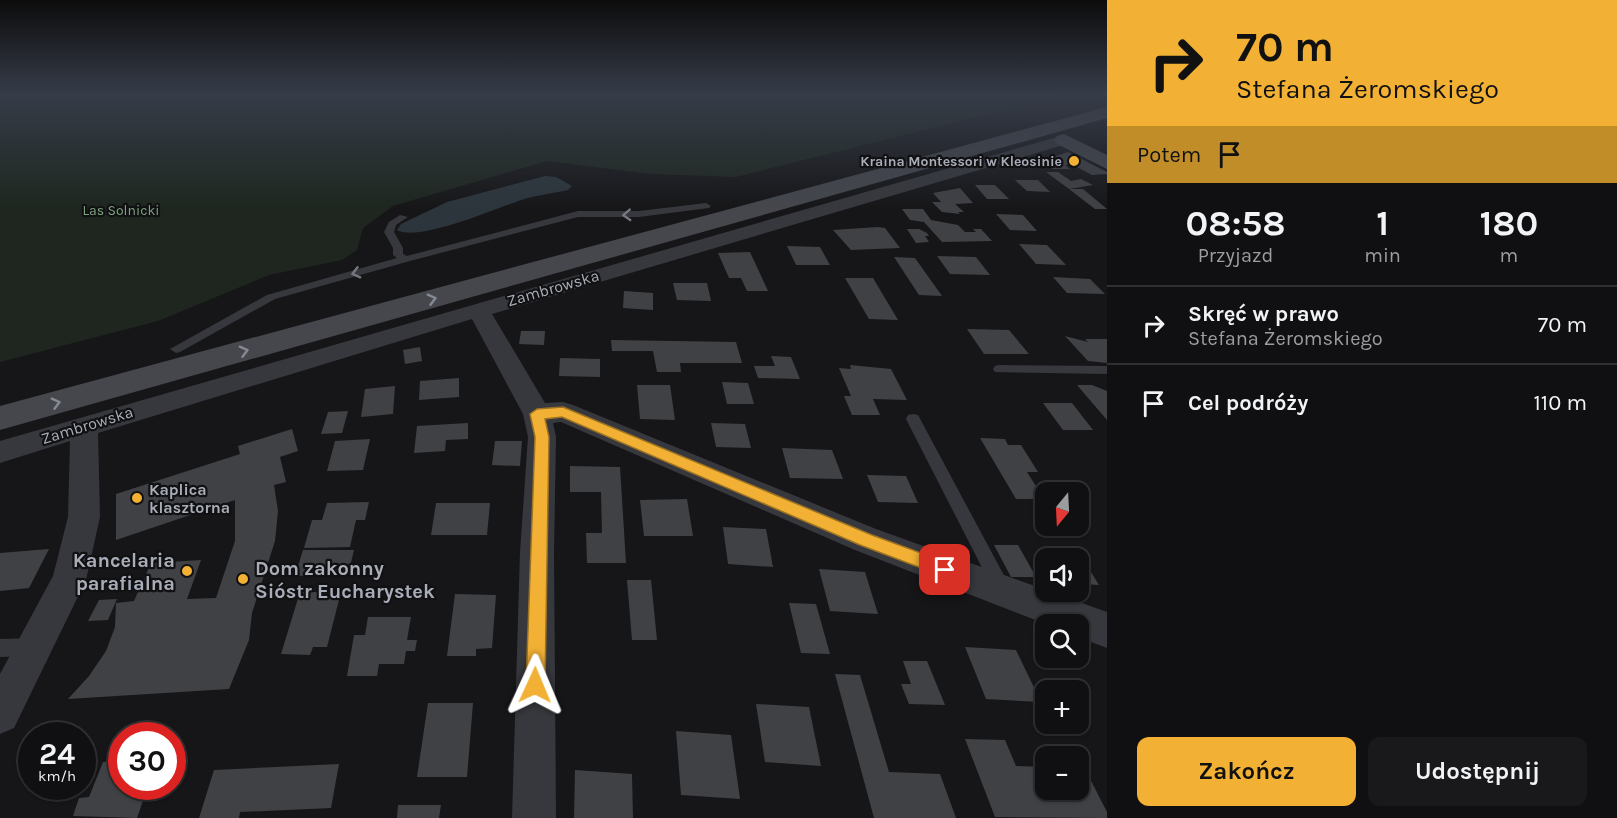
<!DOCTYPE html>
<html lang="pl">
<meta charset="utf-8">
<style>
:root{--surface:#101012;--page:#19191b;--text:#f1f3f6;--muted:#9c9d9f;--line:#303032;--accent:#f2b134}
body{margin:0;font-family:Karla,sans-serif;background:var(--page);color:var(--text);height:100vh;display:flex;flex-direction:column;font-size:22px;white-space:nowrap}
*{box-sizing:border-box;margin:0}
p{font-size:20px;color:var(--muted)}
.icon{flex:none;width:33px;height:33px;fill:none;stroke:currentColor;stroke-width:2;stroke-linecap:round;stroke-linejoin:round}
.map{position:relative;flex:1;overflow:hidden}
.sheet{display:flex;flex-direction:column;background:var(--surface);width:510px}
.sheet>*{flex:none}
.hud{background:#f2b134;color:#111;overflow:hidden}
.needle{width:39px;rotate:198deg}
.controls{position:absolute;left:1035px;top:482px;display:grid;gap:12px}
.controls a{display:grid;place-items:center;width:54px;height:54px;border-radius:12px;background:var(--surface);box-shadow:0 2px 4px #0004,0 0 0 2px var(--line);font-size:30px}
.speed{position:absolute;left:18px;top:722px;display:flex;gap:12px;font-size:30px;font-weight:700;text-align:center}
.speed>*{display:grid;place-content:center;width:78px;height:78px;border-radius:50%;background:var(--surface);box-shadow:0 2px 4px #0004,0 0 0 2px var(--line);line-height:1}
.speed small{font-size:15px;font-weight:400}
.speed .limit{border:9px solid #d22;background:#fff;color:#111}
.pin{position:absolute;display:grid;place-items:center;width:51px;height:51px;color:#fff;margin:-26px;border-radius:12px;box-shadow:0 3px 9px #0006}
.me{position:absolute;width:66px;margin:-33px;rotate:1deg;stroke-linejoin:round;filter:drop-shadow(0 0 4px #0008)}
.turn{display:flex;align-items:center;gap:21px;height:126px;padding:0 30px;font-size:27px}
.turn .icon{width:78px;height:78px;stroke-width:2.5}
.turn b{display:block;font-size:42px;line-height:51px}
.then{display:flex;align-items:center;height:57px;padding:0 30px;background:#0003;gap:12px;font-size:22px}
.eta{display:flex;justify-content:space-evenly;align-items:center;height:102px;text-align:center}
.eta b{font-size:36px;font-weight:700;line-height:42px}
.button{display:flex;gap:12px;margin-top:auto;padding:12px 30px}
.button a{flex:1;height:69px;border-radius:12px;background:var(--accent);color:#111;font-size:24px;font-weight:700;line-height:69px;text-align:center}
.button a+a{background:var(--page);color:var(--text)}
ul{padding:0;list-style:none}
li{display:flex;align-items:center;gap:18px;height:78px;padding:0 30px;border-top:2px solid var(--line)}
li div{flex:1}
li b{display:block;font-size:22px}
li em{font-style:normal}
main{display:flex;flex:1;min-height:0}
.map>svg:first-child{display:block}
.green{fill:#1e261f}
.water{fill:#2c353c}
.building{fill:#404145}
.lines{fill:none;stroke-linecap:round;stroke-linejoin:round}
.lane{fill:#37383d;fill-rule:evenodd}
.street{fill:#37383d;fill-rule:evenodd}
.secondary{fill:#45474d;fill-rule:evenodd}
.oneway{stroke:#757881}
.oneway2{stroke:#858993}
.route{fill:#f2b134;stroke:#9d7322;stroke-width:1.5}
.poi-dot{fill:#f2b134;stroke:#111113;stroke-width:2}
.labels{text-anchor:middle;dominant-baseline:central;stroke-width:4.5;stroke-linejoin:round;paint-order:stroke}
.far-poi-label{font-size:14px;font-weight:bold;fill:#a8adb8;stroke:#111113;text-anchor:end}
.far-park-label{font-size:14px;fill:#7fa381;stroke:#111113}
.street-label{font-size:16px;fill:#a8adb8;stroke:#111113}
.poi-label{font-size:16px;font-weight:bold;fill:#a8adb8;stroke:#111113;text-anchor:start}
.near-poi-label{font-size:20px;font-weight:bold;fill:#a8adb8;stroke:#111113;text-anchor:end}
</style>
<main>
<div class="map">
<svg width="1107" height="818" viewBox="0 0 1107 818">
<rect width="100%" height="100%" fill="#161618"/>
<path class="green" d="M0,94H1057L1056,97L736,177L650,174L547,161L393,206L363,228L357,250L342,260L269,275L158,321L0,362Z"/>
<path class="water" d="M545,176L556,177L572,186L568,190C550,194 530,196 513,203C490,211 417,242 397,230L401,224L447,202Z"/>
<g class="building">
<path d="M1068,152L1107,172V174L1092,175L1071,164L1065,165L1070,169H1052L1041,161Z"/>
<path d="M1046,172H1058L1071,181L1081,179L1093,185L1069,189Z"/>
<path d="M1015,180H1038L1050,192L1027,191Z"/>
<path d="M975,185H995L1009,199H987Z"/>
<path d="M960,188L973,203L955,204L964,212H958L960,214L942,212L932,202H941L933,193Z"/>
<path d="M1069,189H1083L1107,209H1095Z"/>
<path d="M902,209H923L931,220L958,225L965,232H976L973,229H981L992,241L942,242L924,222L910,220Z"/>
<path d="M996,214L1023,215L1037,231L1010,230Z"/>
<path d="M878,227L885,228L900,248L851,250L833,230Z"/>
<path d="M907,229H919L927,233L929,236H925L929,242L916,243Z"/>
<path d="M1019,244L1047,245L1066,265L1036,264Z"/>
<path d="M787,246L820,247L830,265H796Z"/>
<path d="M750,252L768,291H747L741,278H729L718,253Z"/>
<path d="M937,256L976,257L990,275L950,274Z"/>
<path d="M894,257L915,258L942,296L919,295Z"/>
<path d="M1053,277L1090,279L1105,294L1067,293Z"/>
<path d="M845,278H873L898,320L869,319Z"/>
<path d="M673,283H707L711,301L677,300Z"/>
<path d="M624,291L653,293V310L623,308Z"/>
<path d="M967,329L1009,330L1029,354H984Z"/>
<path d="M521,331H545L544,345L519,344Z"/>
<path d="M1065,336L1088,342L1085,339H1107V363L1088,361Z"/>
<path d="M611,340L736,342L742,363H680L681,372H657L653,351H612Z"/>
<path d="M420,347L422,361L405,364L403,350Z"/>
<path d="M771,356L791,357L800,379L758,378L754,366H775Z"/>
<path d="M560,358L600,359V377L559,376Z"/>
<path d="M850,365L891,369L907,400L873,399L880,415H852L844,396H851L839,368L851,369Z"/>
<path d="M459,378V397L419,400L420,381Z"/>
<path d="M722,382L748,383L754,404H727Z"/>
<path d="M637,385H670L675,420L640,419Z"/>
<path d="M1077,385H1092L1107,391V420Z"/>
<path d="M395,386L393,414L361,417L365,389Z"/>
<path d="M1043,403H1072L1093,430H1063Z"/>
<path d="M348,411L342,433L321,434L328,412Z"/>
<path d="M468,423V439L446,440L445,451L414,453L417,426Z"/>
<path d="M711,423L745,424L751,448L716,447Z"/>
<path d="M292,429L298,451L280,457L286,482L274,485L278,511L275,541L252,613L249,640L229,689L68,699L89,676L106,651L115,627L116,603L134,601L151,563L201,560L187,599L216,598L235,541V500L116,540V494L240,454L238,446Z"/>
<path d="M980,438L1005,439L1008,445H1021L1038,472H1027L1044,499H1016Z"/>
<path d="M370,439L363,470L327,471L335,441Z"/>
<path d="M495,441H522L520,466L492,465Z"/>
<path d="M782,448L832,450L843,479L790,478Z"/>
<path d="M570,466L620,467L626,563H587L586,533H602L601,492H570Z"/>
<path d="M867,475L906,476L918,503L878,502Z"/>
<path d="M687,499L693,536H644L640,500Z"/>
<path d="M369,502L365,520H356L350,547L304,548L312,520H322L327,503Z"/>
<path d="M436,503H490L487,535H431Z"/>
<path d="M723,527L766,529L773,567L728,564Z"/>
<path d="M994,545H1018L1036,577H1011Z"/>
<path d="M49,549L29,588L0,591V553Z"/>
<path d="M303,550H354L348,575L295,576Z"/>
<path d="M1078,556H1081L1099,585L1078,584Z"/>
<path d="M819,569L865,572L878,614L830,611Z"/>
<path d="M627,580H651L657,640H632Z"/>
<path d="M300,592H341L327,647H313L310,655L281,654Z"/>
<path d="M455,594L496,595L492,648L476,649V656H447Z"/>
<path d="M117,599L108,620L88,621L99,600Z"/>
<path d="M789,603L816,604L830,654L801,653Z"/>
<path d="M368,617H411L407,640H417L415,651H406L404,664H379L377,676H347L354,635H365Z"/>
<path d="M965,647L1016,650L1041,702L986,699Z"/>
<path d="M903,661H927L945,705L909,704L901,684H911Z"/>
<path d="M835,674L860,675L889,772L940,774L956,818H874Z"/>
<path d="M428,703H473L467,777H417Z"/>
<path d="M756,704L809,707L821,766L765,762Z"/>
<path d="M676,731L731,735L740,799L681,795Z"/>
<path d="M965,739L1005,740L1016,766L1046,767V789H1078V769H1085L1107,812V818L995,817Z"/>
<path d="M122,761V786H148L137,818L73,816L79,798L89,797L103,762Z"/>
<path d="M339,764L331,808L240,812L239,818H199L214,770Z"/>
<path d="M575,770L632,774L633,818H574Z"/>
<path d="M398,805H441L439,818H397Z"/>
</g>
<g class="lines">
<g class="lane">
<path d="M706,203L711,206L709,208L639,217H578L410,261L275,299L180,352L176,353L170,349L267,295L397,258L393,255V248L384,232L389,222L400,215L408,217L396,225L394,232L403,248V254L407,256L578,211H639Z"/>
<path d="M999,365L1107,366V374L995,372L993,369L995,366Z"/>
<path d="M913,414L918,415L1007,581L1010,587L1007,593L1001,595L995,593L906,419L908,415Z"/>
<path d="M32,638L39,640L41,647L39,654L32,656L0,657V639Z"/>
</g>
<path class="street" d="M1064,135L1070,137L1072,140L1070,143L492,314L545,403L563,402L573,405L876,529L1107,612V648L1078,637V624H1046L855,550L561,422L553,423L556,437L554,552L556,818H512L520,552L528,437L523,414L472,319L98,433L100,517L86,580L14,728L0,734V674L53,576L68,517L70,441L0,463V441Z"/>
<g class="secondary">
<path d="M1107,107V118L0,430V406Z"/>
<path d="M1064,134L1107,155V169L1057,144L1054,140L1057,136Z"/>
</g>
</g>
<defs><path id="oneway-chevron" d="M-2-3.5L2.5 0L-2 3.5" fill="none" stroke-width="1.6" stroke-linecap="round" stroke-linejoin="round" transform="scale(1.5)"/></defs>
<g class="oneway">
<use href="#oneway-chevron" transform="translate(627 215) rotate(177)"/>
<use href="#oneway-chevron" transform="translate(356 273) rotate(165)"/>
</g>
<g class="oneway2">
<use href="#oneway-chevron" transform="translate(432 299) rotate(-15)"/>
<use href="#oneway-chevron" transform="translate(244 351) rotate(-15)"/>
<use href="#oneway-chevron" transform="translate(56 403) rotate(-15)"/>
</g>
<linearGradient id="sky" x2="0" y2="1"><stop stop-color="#0c0c0d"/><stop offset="0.45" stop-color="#363c48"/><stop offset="1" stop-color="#363c48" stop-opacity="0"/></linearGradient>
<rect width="1107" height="209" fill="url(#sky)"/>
<path class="route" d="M563,407L872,535L951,564L953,570L951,575L945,577L860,545L562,417L545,419L549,437L545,685L542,692L535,695L528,692L526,685L535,437L530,414L537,409Z"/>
<g class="poi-dot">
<circle cx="1074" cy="161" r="6"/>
<circle cx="137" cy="498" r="6"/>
<circle cx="187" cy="571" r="6"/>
<circle cx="243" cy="579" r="6"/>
</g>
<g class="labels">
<g class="far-poi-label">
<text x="1062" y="161">Kraina Montessori w Kleosinie</text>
</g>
<g class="far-park-label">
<text x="121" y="210">Las Solnicki</text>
</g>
<g class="street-label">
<text transform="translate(553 288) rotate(-16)">Zambrowska</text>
<text transform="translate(87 425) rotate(-17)">Zambrowska</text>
</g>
<g class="poi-label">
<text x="149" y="489">Kaplica<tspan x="149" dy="18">klasztorna</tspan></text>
</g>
<g class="near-poi-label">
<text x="175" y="560">Kancelaria<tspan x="175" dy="23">parafialna</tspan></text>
<text x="255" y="568" text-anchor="start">Dom zakonny<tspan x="255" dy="23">Sióstr Eucharystek</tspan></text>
</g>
</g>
</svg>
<div class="controls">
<a><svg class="needle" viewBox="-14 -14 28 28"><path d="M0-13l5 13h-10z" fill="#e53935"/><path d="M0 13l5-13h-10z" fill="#9c9d9f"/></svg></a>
<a><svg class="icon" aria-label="sound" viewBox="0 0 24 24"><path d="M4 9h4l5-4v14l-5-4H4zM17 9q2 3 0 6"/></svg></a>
<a><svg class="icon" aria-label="search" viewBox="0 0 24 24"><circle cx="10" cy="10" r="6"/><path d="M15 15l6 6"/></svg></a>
<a>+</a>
<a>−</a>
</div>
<div class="speed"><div>24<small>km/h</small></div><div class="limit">30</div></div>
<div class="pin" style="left:945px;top:570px;background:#d93025"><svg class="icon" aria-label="arrive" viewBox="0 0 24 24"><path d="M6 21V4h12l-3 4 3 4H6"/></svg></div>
<svg class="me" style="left:535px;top:685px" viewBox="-20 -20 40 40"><path d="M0-17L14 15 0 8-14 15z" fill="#f2b134" stroke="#fff" stroke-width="4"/></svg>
</div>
<section class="sheet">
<div class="hud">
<div class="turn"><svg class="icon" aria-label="right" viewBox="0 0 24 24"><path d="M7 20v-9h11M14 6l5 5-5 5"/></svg><div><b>70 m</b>Stefana Żeromskiego</div></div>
<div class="then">Potem<svg class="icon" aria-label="arrive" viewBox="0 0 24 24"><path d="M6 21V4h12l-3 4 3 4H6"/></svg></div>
</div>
<div class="eta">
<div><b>08:58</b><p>Przyjazd</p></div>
<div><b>1</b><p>min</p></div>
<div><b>180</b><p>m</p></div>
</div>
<ul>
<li><svg class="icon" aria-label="right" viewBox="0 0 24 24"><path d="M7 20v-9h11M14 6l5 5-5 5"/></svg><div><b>Skręć w prawo</b><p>Stefana Żeromskiego</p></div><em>70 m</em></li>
<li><svg class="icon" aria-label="arrive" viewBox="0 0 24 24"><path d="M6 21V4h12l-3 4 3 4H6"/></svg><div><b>Cel podróży</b></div><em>110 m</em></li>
</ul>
<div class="button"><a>Zakończ</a><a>Udostępnij</a></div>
</section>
</main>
